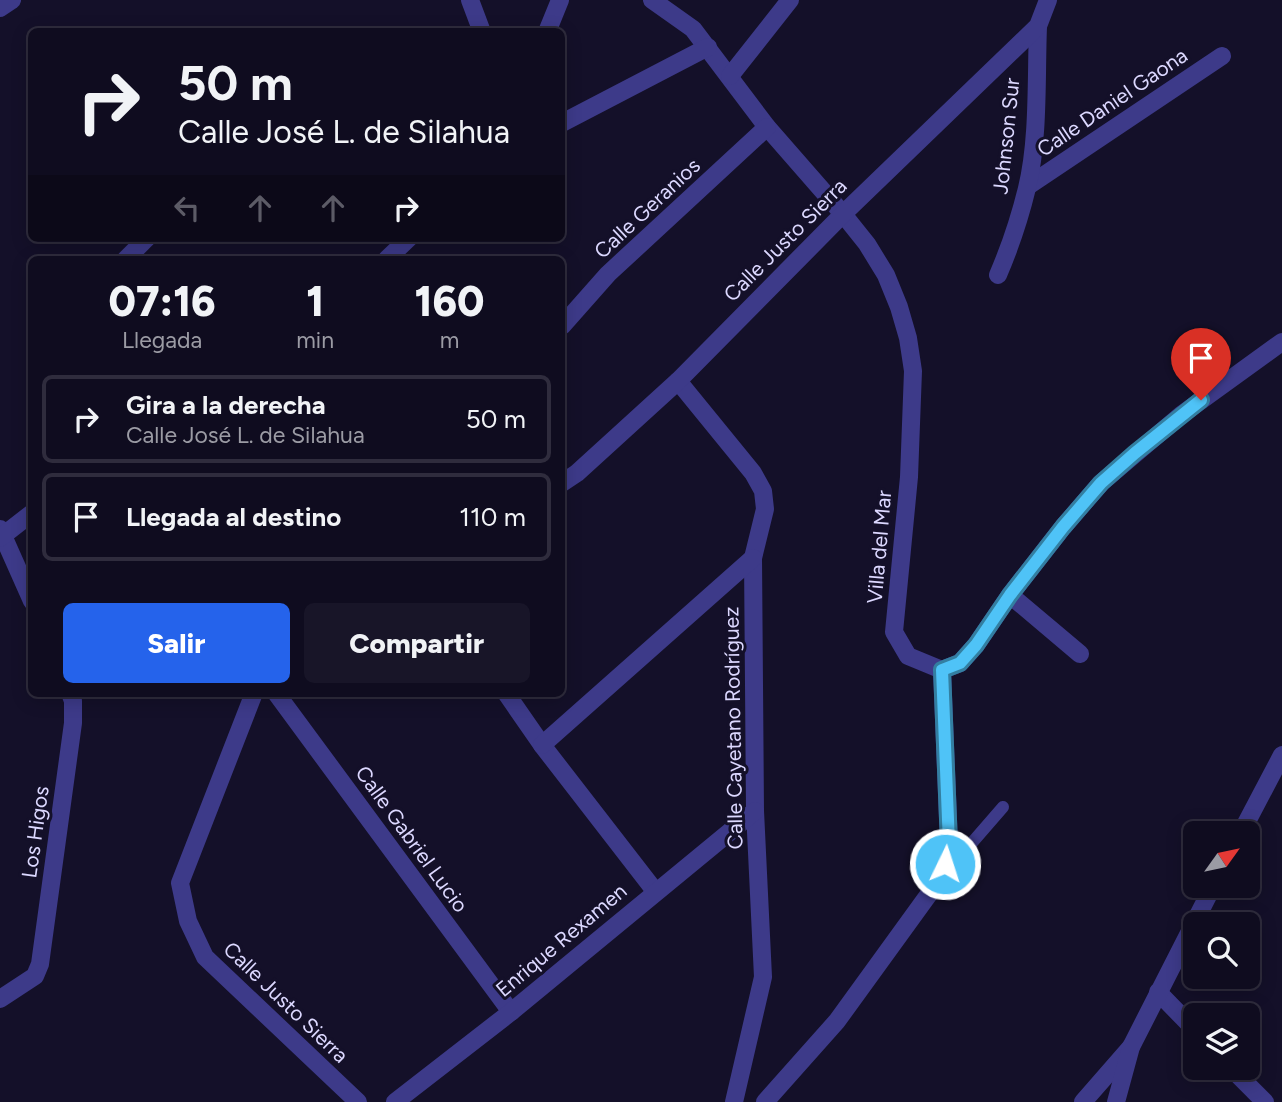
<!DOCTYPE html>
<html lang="es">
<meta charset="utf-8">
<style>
:root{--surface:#0f0c1f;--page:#181528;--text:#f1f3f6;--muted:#9b9ba4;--line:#2f2c3d;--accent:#2563eb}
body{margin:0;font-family:Figtree,sans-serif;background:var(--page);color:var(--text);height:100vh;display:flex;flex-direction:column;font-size:26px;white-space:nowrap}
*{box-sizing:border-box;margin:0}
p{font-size:23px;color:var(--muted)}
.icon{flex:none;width:38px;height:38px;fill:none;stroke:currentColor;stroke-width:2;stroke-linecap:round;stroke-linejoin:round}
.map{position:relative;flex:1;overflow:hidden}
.side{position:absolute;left:28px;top:256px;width:537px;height:441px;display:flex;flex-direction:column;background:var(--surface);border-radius:10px;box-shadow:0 4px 18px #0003,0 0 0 2px var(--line)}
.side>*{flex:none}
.top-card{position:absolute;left:28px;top:28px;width:537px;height:214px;border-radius:10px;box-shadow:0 4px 18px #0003,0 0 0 2px var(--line);background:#0f0c1f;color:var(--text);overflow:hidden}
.needle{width:46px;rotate:57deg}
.fabs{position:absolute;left:1183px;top:821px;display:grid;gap:14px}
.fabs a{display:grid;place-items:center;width:77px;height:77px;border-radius:10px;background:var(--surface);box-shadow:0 4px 18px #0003,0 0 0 2px var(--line);font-size:35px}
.pin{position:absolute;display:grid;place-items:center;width:60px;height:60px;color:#fff;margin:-72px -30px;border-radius:50% 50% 50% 0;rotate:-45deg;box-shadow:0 0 7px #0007}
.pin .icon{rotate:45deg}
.me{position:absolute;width:77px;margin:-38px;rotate:4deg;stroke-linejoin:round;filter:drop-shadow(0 0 5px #0008)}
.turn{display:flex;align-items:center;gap:24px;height:147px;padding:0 35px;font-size:32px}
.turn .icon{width:91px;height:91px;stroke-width:2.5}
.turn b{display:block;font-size:49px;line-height:60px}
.lanes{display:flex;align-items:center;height:66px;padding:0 35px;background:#0003;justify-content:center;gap:35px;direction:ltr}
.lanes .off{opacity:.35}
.eta{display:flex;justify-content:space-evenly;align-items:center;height:119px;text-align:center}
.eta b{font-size:42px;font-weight:800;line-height:49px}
.cta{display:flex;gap:14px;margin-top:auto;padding:14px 35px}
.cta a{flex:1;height:80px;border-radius:10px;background:var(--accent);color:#fff;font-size:28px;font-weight:800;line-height:80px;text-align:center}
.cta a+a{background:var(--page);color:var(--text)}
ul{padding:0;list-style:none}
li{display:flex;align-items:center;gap:21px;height:88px;margin:0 14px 10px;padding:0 21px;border:4px solid var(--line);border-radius:10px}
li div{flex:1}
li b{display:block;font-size:26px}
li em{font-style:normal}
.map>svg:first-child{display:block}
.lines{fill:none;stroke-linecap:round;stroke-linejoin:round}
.service{stroke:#3d3a89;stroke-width:12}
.minor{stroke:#3d3a89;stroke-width:18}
.tertiary{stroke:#3d3a89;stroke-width:18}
.route-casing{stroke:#337fa1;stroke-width:18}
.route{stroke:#4fc3f7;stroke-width:12}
.labels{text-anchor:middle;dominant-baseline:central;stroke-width:6;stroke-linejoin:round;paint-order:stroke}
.street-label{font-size:21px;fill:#dcd8ff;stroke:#141029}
</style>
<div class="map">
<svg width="1282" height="1102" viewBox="0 0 1282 1102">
<rect width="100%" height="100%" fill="#141029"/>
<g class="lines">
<path class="service" d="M944,875L1003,807"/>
<g class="minor">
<path d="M470,0L482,32"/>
<path d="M652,0L693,29L767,127L843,214L867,244L886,275L899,307L908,338L913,371L909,477L894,632L908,656L942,670"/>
<path d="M0,8L12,0"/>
<path d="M547,32L560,0"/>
<path d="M730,76L790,0"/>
<path d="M562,123L708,47"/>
<path d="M1028,186L1222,56"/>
<path d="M126,259L147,238"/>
<path d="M387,259L409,238"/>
<path d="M998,275C1010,247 1020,217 1027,188C1039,139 1036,76 1038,26"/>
<path d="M562,326L608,274L767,127"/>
<path d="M678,381L753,473L763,491L765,509L753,558L755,811L763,977L734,1102"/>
<path d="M0,529L32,601"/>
<path d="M0,538L32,513"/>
<path d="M1010,595L1080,654"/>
<path d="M942,670L960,663L976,645L1010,595L1063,527L1101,483L1181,415L1282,342"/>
<path d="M276,693L511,1012"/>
<path d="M506,693L542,745L655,891"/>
<path d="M542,745L753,558"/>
<path d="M0,999L35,976L40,964L73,723V701L70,693"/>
<path d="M395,1102L511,1012L755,811"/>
<path d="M765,1102L837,1021L937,883L945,864L949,844L942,670"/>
<path d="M1083,1102L1131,1047"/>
</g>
<g class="tertiary">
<path d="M562,483L577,473L678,381L843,214L1038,26L1048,0"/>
<path d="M254,693L180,883L188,921L205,957L358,1102"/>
<path d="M1241,833L1282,755"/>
<path d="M1158,992L1195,1030"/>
<path d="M1231,1068L1265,1102"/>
<path d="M1116,1102L1131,1047L1213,886"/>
</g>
</g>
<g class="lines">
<defs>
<path id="route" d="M945,864L949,844L942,670L960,663L976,645L1010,595L1063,527L1101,483L1135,453L1201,400"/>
</defs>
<use href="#route" class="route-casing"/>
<use href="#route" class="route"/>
</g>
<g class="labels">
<g class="street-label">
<text transform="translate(1112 102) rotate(-34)">Calle Daniel Gaona</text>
<text transform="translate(1006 136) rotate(-84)">Johnson Sur</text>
<text transform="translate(647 208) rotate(-43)">Calle Geranios</text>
<text transform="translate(785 240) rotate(-45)">Calle Justo Sierra</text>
<text transform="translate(879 547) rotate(-85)">Villa del Mar</text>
<text transform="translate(733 728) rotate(-91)">Calle Cayetano Rodríguez</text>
<text transform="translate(35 832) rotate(-82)">Los Higos</text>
<text transform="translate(412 839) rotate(54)">Calle Gabriel Lucio</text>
<text transform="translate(561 940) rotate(-40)">Enrique Rexamen</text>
<text transform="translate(286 1002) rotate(44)">Calle Justo Sierra</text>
</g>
</g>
</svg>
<div class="fabs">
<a><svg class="needle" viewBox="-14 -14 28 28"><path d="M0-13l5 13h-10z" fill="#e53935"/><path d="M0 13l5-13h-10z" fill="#9b9ba4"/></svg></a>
<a><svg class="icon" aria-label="search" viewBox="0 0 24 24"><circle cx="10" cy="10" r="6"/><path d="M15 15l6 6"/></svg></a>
<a><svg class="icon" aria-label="layers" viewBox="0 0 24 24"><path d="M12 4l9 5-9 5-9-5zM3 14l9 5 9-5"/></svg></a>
</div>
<div class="pin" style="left:1201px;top:400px;background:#d93025"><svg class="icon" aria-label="arrive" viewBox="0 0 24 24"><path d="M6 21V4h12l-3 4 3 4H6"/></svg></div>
<svg class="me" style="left:945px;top:864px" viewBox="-20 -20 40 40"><circle r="17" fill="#4fc3f7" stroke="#fff" stroke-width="3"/><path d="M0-11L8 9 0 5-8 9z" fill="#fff"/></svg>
<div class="top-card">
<div class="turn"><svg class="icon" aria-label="right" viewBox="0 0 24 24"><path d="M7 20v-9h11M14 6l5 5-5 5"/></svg><div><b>50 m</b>Calle José L. de Silahua</div></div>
<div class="lanes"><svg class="icon off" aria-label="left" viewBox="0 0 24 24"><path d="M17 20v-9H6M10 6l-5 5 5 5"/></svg><svg class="icon off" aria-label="ahead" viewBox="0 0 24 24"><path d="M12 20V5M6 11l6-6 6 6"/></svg><svg class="icon off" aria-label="ahead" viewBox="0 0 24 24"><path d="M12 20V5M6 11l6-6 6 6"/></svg><svg class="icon" aria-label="right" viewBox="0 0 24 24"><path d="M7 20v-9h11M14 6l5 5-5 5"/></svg></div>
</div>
<section class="side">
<div class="eta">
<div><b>07:16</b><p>Llegada</p></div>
<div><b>1</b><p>min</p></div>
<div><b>160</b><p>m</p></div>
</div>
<ul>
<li><svg class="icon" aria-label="right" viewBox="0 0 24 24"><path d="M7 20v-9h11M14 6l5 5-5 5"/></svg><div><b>Gira a la derecha</b><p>Calle José L. de Silahua</p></div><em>50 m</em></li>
<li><svg class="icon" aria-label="arrive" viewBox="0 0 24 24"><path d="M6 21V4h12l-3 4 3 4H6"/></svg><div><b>Llegada al destino</b></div><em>110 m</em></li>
</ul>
<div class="cta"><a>Salir</a><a>Compartir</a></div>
</section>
</div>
